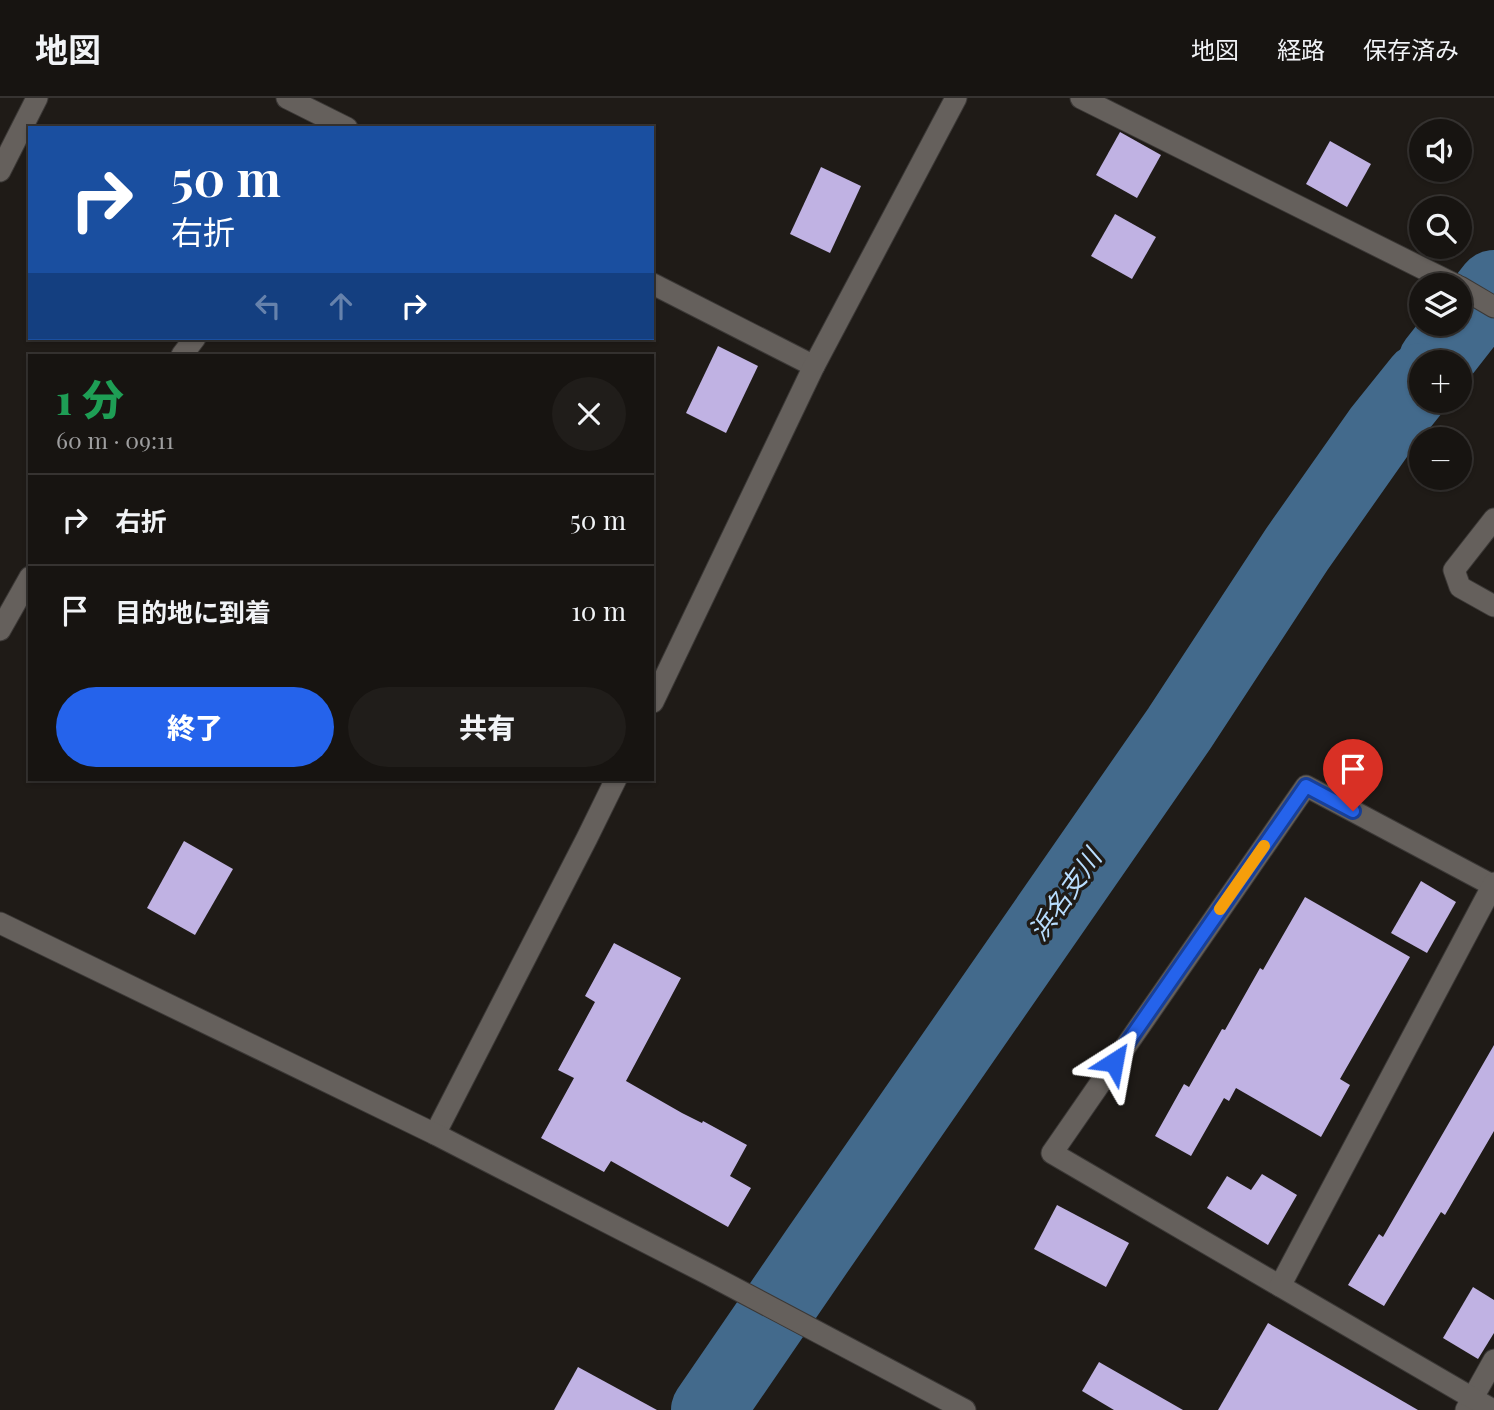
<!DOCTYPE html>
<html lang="ja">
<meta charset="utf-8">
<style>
:root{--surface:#171411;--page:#201d1a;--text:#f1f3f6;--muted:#9e9e9f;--line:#363331;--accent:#2563eb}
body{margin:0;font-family:"Playfair Display","Noto Sans JP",serif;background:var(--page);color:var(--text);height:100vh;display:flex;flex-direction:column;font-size:26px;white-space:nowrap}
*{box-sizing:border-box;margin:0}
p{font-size:23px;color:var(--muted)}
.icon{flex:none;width:38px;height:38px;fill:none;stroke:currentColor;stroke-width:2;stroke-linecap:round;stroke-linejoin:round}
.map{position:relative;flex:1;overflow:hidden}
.details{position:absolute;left:28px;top:256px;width:626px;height:427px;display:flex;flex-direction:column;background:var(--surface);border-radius:0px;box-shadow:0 2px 5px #0004,0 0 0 2px var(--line)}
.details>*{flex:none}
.banner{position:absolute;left:28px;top:28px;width:626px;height:214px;border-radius:0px;box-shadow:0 2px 5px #0004,0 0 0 2px var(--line);background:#1a4fa0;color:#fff;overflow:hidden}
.controls{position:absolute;left:1409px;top:21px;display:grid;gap:14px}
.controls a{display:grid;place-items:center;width:63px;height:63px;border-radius:50%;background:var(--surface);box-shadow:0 2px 5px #0004,0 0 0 2px var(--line);font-size:35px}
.pin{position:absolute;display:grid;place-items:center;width:60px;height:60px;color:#fff;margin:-72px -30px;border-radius:50% 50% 50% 0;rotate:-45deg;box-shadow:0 0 7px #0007}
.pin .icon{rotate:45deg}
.me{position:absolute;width:77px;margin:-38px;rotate:34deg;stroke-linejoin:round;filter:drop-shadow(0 0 5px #0008)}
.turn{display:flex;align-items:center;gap:24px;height:147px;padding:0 28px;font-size:32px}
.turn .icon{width:91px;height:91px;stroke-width:2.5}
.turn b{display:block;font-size:49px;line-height:60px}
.lanes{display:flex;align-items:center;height:66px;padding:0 28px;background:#0003;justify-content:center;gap:35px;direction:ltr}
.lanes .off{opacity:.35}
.round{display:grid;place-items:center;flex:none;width:74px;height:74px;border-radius:37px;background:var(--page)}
.overview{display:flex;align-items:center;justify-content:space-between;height:119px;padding:0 28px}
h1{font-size:42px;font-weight:800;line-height:52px;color:#1e9e55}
.cta{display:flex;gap:14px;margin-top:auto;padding:14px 28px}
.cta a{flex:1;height:80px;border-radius:42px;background:var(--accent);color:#fff;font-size:28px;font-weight:800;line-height:80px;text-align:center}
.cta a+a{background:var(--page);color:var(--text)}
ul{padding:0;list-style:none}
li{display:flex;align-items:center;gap:21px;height:91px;padding:0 28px;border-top:2px solid var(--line)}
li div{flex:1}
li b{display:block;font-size:26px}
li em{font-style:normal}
header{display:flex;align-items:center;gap:42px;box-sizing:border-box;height:98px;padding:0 35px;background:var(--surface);border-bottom:2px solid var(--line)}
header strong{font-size:33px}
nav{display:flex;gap:38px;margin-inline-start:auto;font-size:24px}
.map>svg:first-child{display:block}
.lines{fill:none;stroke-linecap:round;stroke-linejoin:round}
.river{stroke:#436a8c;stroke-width:74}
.building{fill:#c0b2e3}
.minor-casing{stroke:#3b3836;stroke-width:23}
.tertiary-casing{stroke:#3b3836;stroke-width:23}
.minor{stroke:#65605c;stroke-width:21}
.tertiary{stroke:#65605c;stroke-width:21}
.route-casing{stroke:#184099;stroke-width:18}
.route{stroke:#2563eb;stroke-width:12}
.slow{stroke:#f59e0b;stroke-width:12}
.labels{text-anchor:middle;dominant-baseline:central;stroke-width:7;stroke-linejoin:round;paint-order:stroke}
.water-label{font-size:26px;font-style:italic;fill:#b8ddfe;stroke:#1f1b17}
</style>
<header>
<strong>地図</strong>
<nav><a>地図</a><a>経路</a><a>保存済み</a></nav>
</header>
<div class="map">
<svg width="1494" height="1312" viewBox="0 0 1494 1312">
<rect width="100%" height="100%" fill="#1f1b17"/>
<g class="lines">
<g class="river">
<path d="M1435,264L1494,189"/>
<path d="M708,1312L817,1153L1179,631L1297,451L1380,333L1421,282"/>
</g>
</g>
<g class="building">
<path d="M1120,34L1161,57L1137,100L1096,77Z"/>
<path d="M1330,43L1371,66L1347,109L1306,86Z"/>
<path d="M821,69L861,88L830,155L790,136Z"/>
<path d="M1115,116L1156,139L1132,181L1091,158Z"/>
<path d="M718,248L758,268L726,335L686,315Z"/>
<path d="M184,743L233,771L195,837L147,810Z"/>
<path d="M1421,783L1456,804L1427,855L1391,835Z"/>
<path d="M1305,799L1410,859L1340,981L1350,987L1321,1039L1236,990L1229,1003L1224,1000L1191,1058L1155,1038L1184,986L1189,989L1222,931L1225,932L1260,870L1263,872Z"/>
<path d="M614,845L681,880L626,983L682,1015L702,1025L703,1023L747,1047L730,1078L751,1090L728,1129L611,1063L604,1074L541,1040L574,980L558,972L595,904L585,898Z"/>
<path d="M1494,947V1033L1445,1117L1441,1114L1384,1208L1348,1187L1379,1136L1383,1139Z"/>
<path d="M1262,1076L1297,1097L1268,1147L1207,1110L1227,1078L1251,1092Z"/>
<path d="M1057,1107L1129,1145L1106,1189L1034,1151Z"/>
<path d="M1473,1189L1494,1202V1235L1478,1261L1443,1240Z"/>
<path d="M1268,1225L1418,1312H1218Z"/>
<path d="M1099,1264L1183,1312H1114L1082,1293Z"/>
<path d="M578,1269L657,1312H554Z"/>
</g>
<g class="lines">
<defs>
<g id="minor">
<path d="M287,0L347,30"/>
<path d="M1081,0L1456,187"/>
<path d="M0,73L37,0"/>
<path d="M653,186L814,268"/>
<path d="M1460,189L1494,209"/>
<path d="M182,257L195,240"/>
<path d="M1494,421L1454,472L1460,489L1494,508"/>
<path d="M0,532L30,479"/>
<path d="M653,604L814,268L956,0"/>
<path d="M435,1036L587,740L616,681"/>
<path d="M1280,1188L1052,1055L1306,688L1492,787"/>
<path d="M1466,1312L1494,1262"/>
<path d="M1493,1312L1280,1188L1494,785"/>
</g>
<path id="tertiary" d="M0,825L435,1036L708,1176L965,1312"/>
</defs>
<use href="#minor" class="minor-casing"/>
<use href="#tertiary" class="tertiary-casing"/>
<use href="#minor" class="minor"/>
<use href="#tertiary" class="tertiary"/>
</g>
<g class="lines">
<defs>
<path id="route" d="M1114,964L1306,688L1353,713"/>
</defs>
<use href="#route" class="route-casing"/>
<use href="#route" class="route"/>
<path class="slow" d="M1220,811L1264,748"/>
</g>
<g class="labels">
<g class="water-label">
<text transform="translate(1064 796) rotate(-55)">浜名支川</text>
</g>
</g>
</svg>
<div class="controls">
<a><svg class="icon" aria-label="sound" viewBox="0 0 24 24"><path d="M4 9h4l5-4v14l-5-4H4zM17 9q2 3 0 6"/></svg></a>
<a><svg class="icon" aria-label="search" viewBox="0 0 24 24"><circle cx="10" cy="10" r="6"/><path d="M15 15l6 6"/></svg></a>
<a><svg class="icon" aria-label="layers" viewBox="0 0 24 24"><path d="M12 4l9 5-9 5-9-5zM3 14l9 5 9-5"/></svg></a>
<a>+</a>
<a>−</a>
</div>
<div class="pin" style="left:1353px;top:713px;background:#d93025"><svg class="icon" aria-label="arrive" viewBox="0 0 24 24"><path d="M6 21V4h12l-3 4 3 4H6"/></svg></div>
<svg class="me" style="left:1114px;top:964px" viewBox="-20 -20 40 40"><path d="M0-17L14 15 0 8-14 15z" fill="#2563eb" stroke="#fff" stroke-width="4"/></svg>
<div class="banner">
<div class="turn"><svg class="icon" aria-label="right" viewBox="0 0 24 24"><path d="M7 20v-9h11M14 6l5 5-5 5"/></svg><div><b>50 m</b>右折</div></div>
<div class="lanes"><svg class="icon off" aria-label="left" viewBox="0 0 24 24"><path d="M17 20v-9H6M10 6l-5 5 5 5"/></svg><svg class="icon off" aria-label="ahead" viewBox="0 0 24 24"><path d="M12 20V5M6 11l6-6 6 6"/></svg><svg class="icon" aria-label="right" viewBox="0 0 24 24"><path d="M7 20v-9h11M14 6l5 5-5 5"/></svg></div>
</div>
<section class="details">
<div class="overview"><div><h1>1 分</h1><p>60 m · 09:11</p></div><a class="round"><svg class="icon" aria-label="close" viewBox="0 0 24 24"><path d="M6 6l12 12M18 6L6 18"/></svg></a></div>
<ul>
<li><svg class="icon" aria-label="right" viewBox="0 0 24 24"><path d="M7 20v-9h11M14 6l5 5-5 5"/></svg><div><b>右折</b></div><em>50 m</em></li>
<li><svg class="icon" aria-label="arrive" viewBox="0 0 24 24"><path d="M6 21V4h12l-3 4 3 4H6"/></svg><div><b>目的地に到着</b></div><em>10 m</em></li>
</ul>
<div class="cta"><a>終了</a><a>共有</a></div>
</section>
</div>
